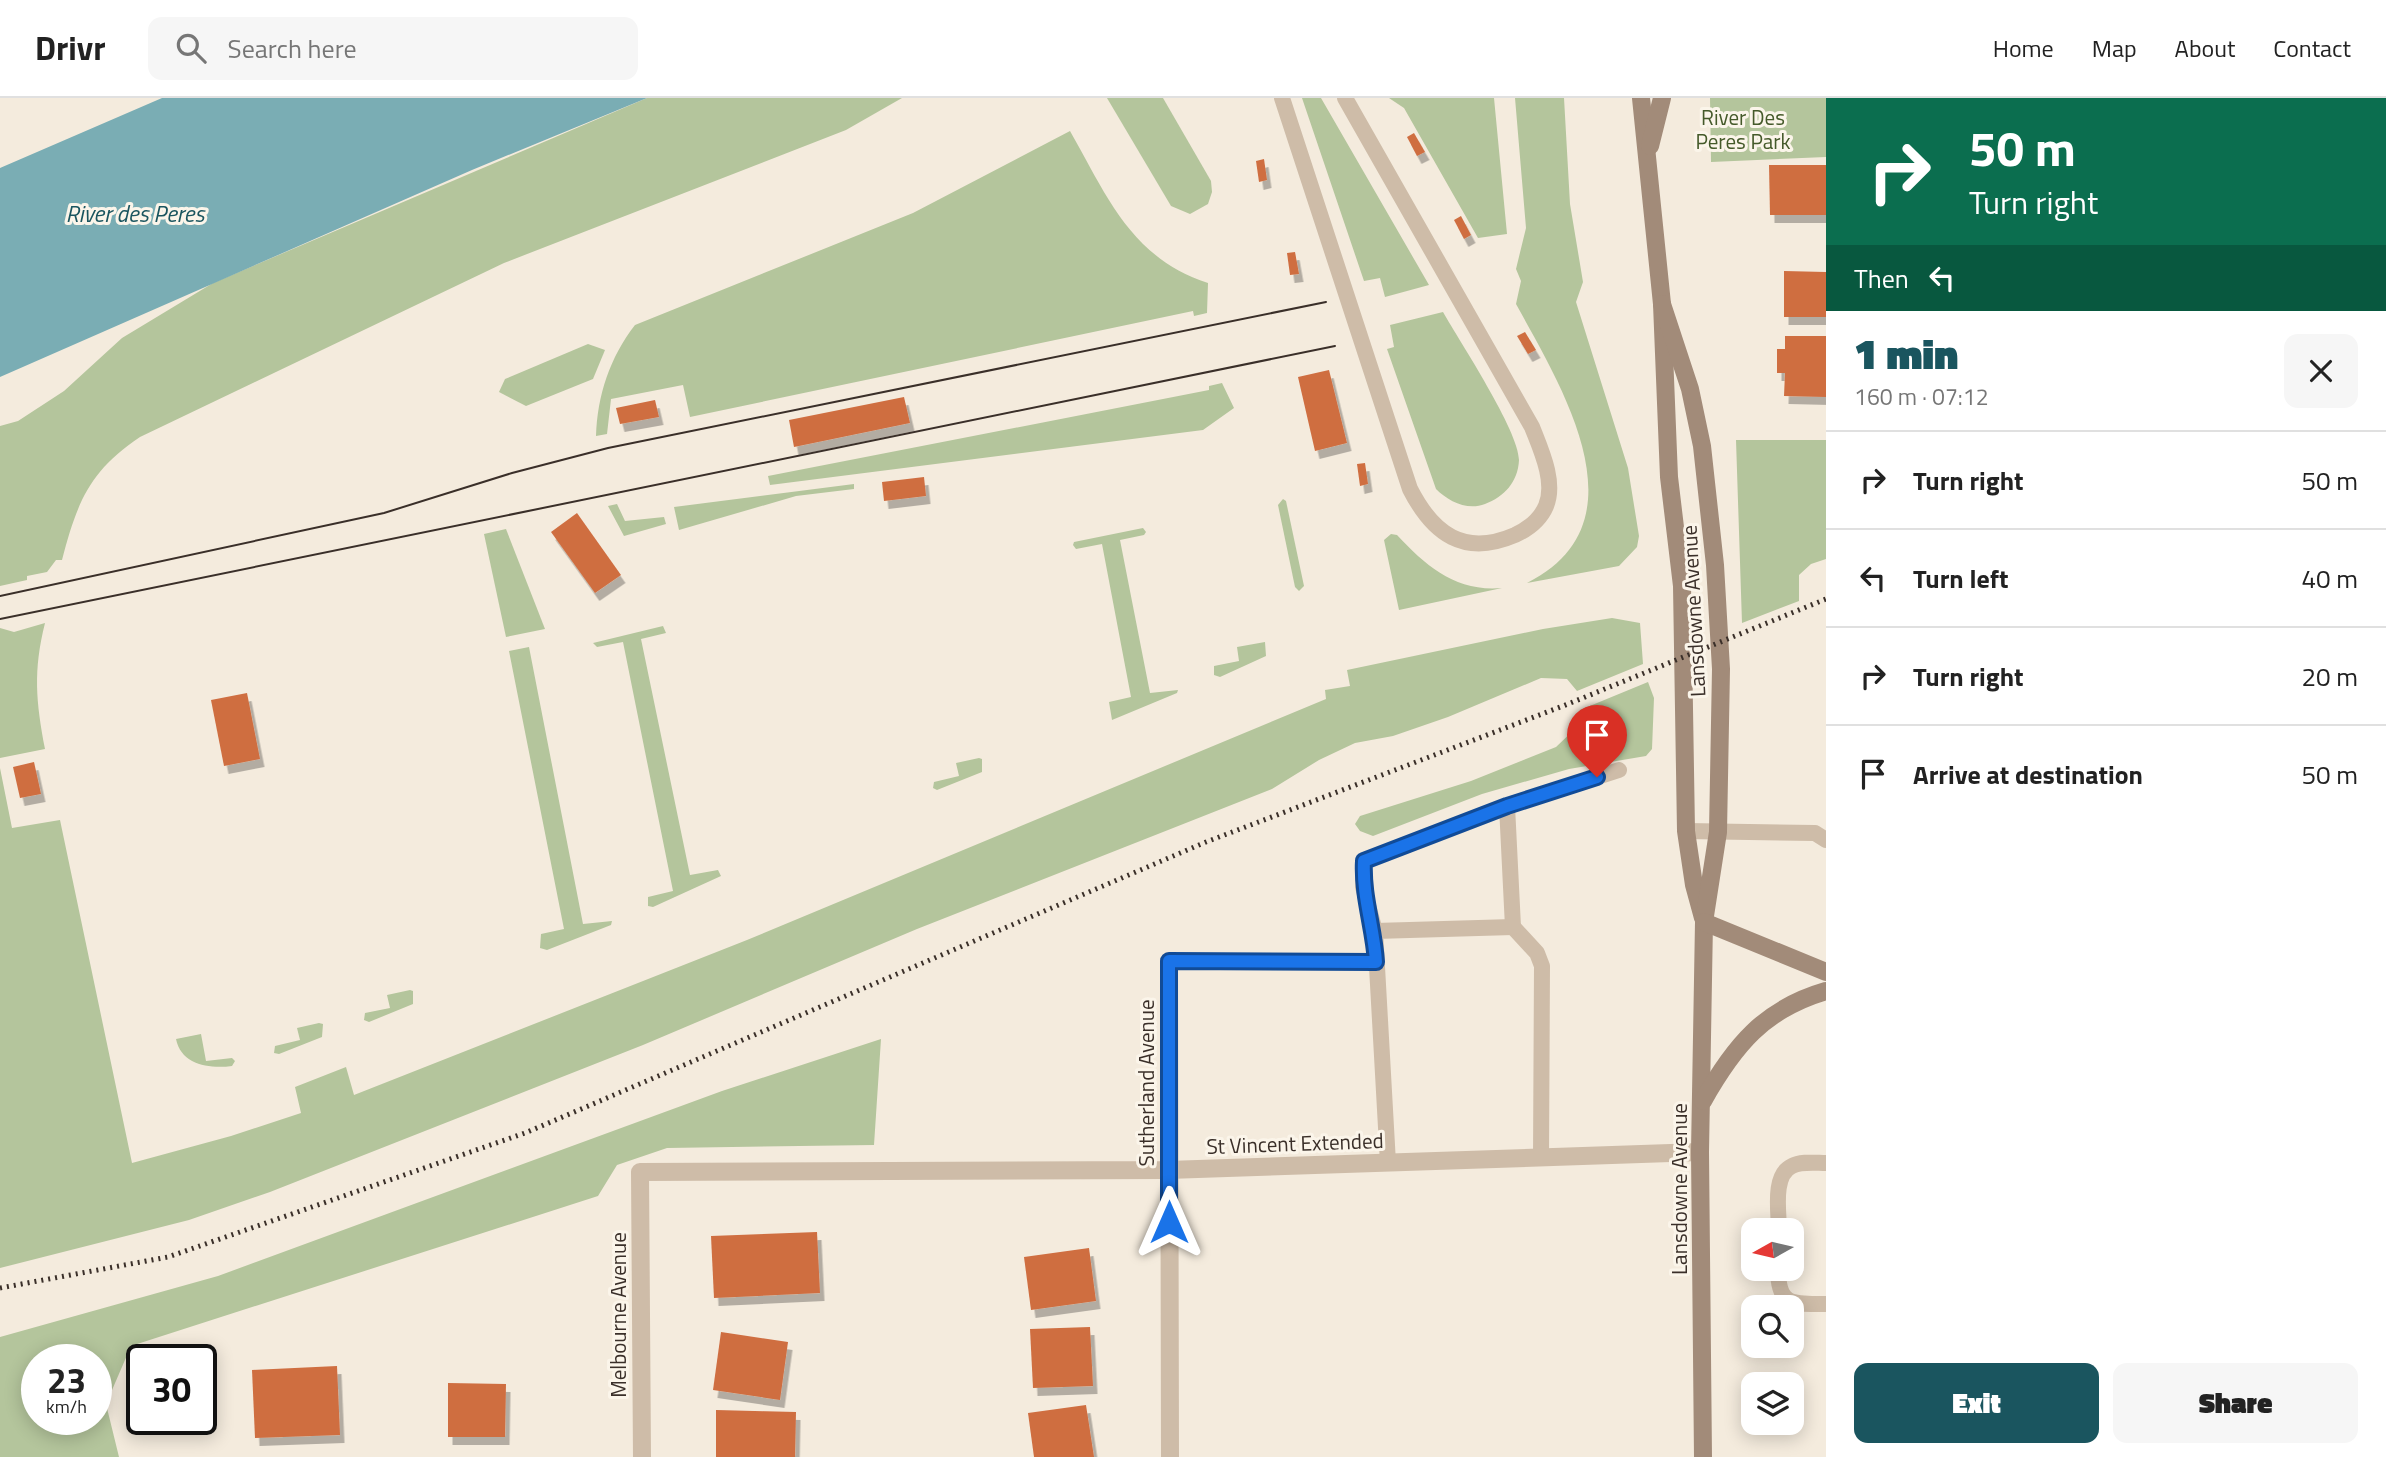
<!DOCTYPE html>
<meta charset="utf-8">
<style>
:root{--surface:#fff;--page:#f6f6f6;--text:#222;--muted:#767676;--line:#e0e0e0;--accent:#1a555f}
body{margin:0;font-family:"Titillium Web",sans-serif;background:var(--page);color:var(--text);height:100vh;display:flex;flex-direction:column;font-size:26px;white-space:nowrap}
*{box-sizing:border-box;margin:0}
p{font-size:23px;color:var(--muted)}
.icon{flex:none;width:38px;height:38px;fill:none;stroke:currentColor;stroke-width:2;stroke-linecap:round;stroke-linejoin:round}
.map{position:relative;flex:1;overflow:hidden}
.side{display:flex;flex-direction:column;background:var(--surface);width:560px}
.side>*{flex:none}
.guide{background:#0b6e4f;color:#fff;overflow:hidden}
.needle{width:46px;rotate:262deg}
.fabs{position:absolute;left:1741px;top:1120px;display:grid;gap:14px}
.fabs a{display:grid;place-items:center;width:63px;height:63px;border-radius:14px;background:var(--surface);box-shadow:0 4px 18px #0003;font-size:35px}
.speed{position:absolute;left:21px;top:1246px;display:flex;gap:14px;font-size:35px;font-weight:700;text-align:center}
.speed>*{display:grid;place-content:center;width:91px;height:91px;border-radius:50%;background:var(--surface);box-shadow:0 4px 18px #0003;line-height:1}
.speed small{font-size:18px;font-weight:400}
.speed .limit{border:4px solid #111;border-radius:10px;background:#fff;color:#111}
.pin{position:absolute;display:grid;place-items:center;width:60px;height:60px;color:#fff;margin:-72px -30px;border-radius:50% 50% 50% 0;rotate:-45deg;box-shadow:0 0 7px #0007}
.pin .icon{rotate:45deg}
.me{position:absolute;width:77px;margin:-38px;rotate:0deg;stroke-linejoin:round;filter:drop-shadow(0 0 5px #0008)}
.turn{display:flex;align-items:center;gap:24px;height:147px;padding:0 28px;font-size:32px}
.turn .icon{width:91px;height:91px;stroke-width:2.5}
.turn b{display:block;font-size:49px;line-height:60px}
.then{display:flex;align-items:center;height:66px;padding:0 28px;background:#0003;gap:14px;font-size:26px}
.round{display:grid;place-items:center;flex:none;width:74px;height:74px;border-radius:14px;background:var(--page)}
.overview{display:flex;align-items:center;justify-content:space-between;height:119px;padding:0 28px}
h1{font-size:42px;font-weight:800;line-height:52px;color:var(--accent)}
.primary-button{display:flex;gap:14px;margin-top:auto;padding:14px 28px}
.primary-button a{flex:1;height:80px;border-radius:14px;background:var(--accent);color:#fff;font-size:28px;font-weight:800;line-height:80px;text-align:center}
.primary-button a+a{background:var(--page);color:var(--text)}
ul{padding:0;list-style:none}
li{display:flex;align-items:center;gap:21px;height:98px;padding:0 28px;border-top:2px solid var(--line)}
li div{flex:1}
li b{display:block;font-size:26px}
li em{font-style:normal}
header{display:flex;align-items:center;gap:42px;box-sizing:border-box;height:98px;padding:0 35px;background:var(--surface);border-bottom:2px solid var(--line)}
header strong{font-size:33px}
nav{display:flex;gap:38px;margin-inline-start:auto;font-size:24px}
.search{width:490px;height:63px;background:var(--page);display:flex;align-items:center;gap:18px;box-sizing:border-box;padding:0 24px;border-radius:14px;color:var(--muted);font-size:26px}
main{display:flex;flex:1;min-height:0}
.map>svg:first-child{display:block}
.green{fill:#b4c59c;fill-rule:evenodd}
.water{fill:#7aadb4}
.building{fill:#cf6e41;filter:url(#shadow)}
.lines{fill:none;stroke-linecap:round;stroke-linejoin:round}
.lane{stroke:#cebca8;stroke-width:16}
.street{stroke:#cebca8;stroke-width:18}
.secondary{stroke:#a28b79;stroke-width:18}
.tram{stroke:#3a2f29;stroke-width:2}
.rail{stroke:#3a2f29;stroke-width:5;stroke-dasharray:2 5;stroke-linecap:butt}
.route-casing{stroke:#114b97;stroke-width:18}
.route{stroke:#1a73e8;stroke-width:12}
.labels{text-anchor:middle;dominant-baseline:central;stroke-width:6;stroke-linejoin:round;paint-order:stroke}
.park-label{font-size:21px;fill:#455a2a;stroke:#fbf5ea}
.street-label{font-size:21px;fill:#3a2f29;stroke:#fbf5ea}
.water-label{font-size:23px;font-style:italic;fill:#1a555f;stroke:#fbf5ea}
</style>
<header>
<strong>Drivr</strong>
<div class="search"><svg class="icon" aria-label="search" viewBox="0 0 24 24"><circle cx="10" cy="10" r="6"/><path d="M15 15l6 6"/></svg>Search here</div>
<nav><a>Home</a><a>Map</a><a>About</a><a>Contact</a></nav>
</header>
<main>
<div class="map">
<svg width="1826" height="1359" viewBox="0 0 1826 1359">
<defs>
<filter id="shadow"><feDropShadow dx="4.5" dy="8" stdDeviation="0" flood-color="#0004"/></filter>
</defs>
<rect width="100%" height="100%" fill="#f4ebdd"/>
<g class="green">
<path d="M647,0H902L846,32L504,165L140,339C89,373 77,405 62,462H56L47,474L27,478V482L0,488V328L18,323L64,293L122,240L213,185Z"/>
<path d="M1107,0H1163L1211,83L1212,94L1208,106L1190,116L1171,108Z"/>
<path d="M1302,0H1321L1429,187L1385,199L1380,180L1364,183Z"/>
<path d="M1389,0H1494L1507,136L1478,140L1404,10Z"/>
<path d="M1515,0H1564L1570,106L1583,184L1576,204L1628,370L1639,438L1637,449L1619,468L1527,485C1647,425 1562,290 1516,206L1521,183L1516,171L1526,130Z"/>
<path d="M1710,0H1826V59L1711,64Z"/>
<path d="M1070,33C1107,98 1131,160 1208,185L1207,215L1194,218L1193,213L690,319L683,287L611,301L607,336L596,338C597,298 610,259 635,227L913,115Z"/>
<path d="M1443,214C1460,244 1519,333 1519,362C1518,384 1504,399 1485,406C1467,413 1448,403 1436,391L1387,251L1394,249L1390,227Z"/>
<path d="M588,246L605,252L593,281L526,308L499,294L505,281Z"/>
<path d="M1222,285L1234,310L1203,332L770,387L768,378L1209,292V288Z"/>
<path d="M1736,342H1826V461L1811,466L1799,477V503L1742,525Z"/>
<path d="M854,386V391L796,398L679,432L674,409Z"/>
<path d="M1283,401L1286,403L1304,488L1299,493L1295,489L1278,407Z"/>
<path d="M617,406L625,423L664,419L666,426L624,438L608,408Z"/>
<path d="M1143,430L1146,434L1144,437L1120,442L1150,595L1178,592L1177,595L1112,622L1109,604L1131,599L1102,446L1076,451L1073,447L1074,444Z"/>
<path d="M506,431L545,531L506,539L484,436Z"/>
<path d="M1391,436L1397,437C1427,469 1456,494 1502,490L1399,512L1384,442Z"/>
<path d="M1612,520L1640,525L1643,566L1577,593L1567,581L1541,580L1448,619L1393,638L1355,645L1319,662L1272,691L917,831L643,947L270,1094L189,1122L0,1170V670L12,730L60,722L132,1065L231,1038L301,1015L295,989L346,969L354,997L747,842L1326,601L1325,592L1350,588L1347,572L1543,531Z"/>
<path d="M45,525C33,573 36,603 45,651L0,660V530L14,534Z"/>
<path d="M663,528L666,535L641,541L690,777L718,772L721,778L653,809L648,808V799L673,793L623,544L597,549L593,545Z"/>
<path d="M1265,544L1266,558L1220,579L1214,577V568L1239,563L1237,549Z"/>
<path d="M529,549L583,826L612,823L611,827L547,852L540,850L541,836L564,831L509,553Z"/>
<path d="M1648,584L1654,600L1652,651L1646,658L1569,671L1482,696L1373,738L1360,733L1355,726L1360,718L1471,683L1556,649L1579,627L1580,612Z"/>
<path d="M979,660L982,661V674L937,692L933,690L934,684L959,678L956,665Z"/>
<path d="M410,892L413,893V906L369,924L364,922L365,915L390,910L387,897Z"/>
<path d="M319,925L323,926L322,939L279,956L274,955L275,948L300,942L297,930Z"/>
<path d="M201,936L206,963L232,960L235,963L232,968C210,971 181,967 176,941Z"/>
<path d="M881,941L874,1047L667,1050L617,1067L598,1098L131,1248L106,1306L119,1359H0V1239L218,1178L722,993ZM37,1262H96V1321H37Z"/>
</g>
<path class="water" d="M162,0H647L472,72L0,279V70Z"/>
<g class="building">
<path d="M1414,35L1425,54L1417,58L1407,39Z"/>
<path d="M1264,61L1267,82L1259,84L1256,63Z"/>
<path d="M1769,67H1826V117H1770Z"/>
<path d="M1461,118L1471,137L1464,141L1454,122Z"/>
<path d="M1295,154L1299,176L1290,177L1287,155Z"/>
<path d="M1784,173L1826,174V219H1784Z"/>
<path d="M1525,234L1536,252L1528,256L1517,238Z"/>
<path d="M1785,238H1826V299L1784,298L1785,275H1777V251H1785Z"/>
<path d="M1329,272L1347,345L1315,353L1298,279Z"/>
<path d="M904,299L910,325L794,349L789,322Z"/>
<path d="M655,302L659,319L620,326L616,310Z"/>
<path d="M1365,365L1368,386L1360,388L1357,366Z"/>
<path d="M924,379L926,398L884,403L882,384Z"/>
<path d="M577,415L621,477L595,495L551,434Z"/>
<path d="M247,595L260,661L224,668L211,602Z"/>
<path d="M34,664L41,696L20,700L13,669Z"/>
<path d="M817,1134L820,1195L714,1200L711,1138Z"/>
<path d="M1089,1150L1096,1203L1031,1212L1024,1159Z"/>
<path d="M1090,1229L1093,1288L1033,1290L1030,1231Z"/>
<path d="M721,1234L788,1244L780,1302L713,1292Z"/>
<path d="M337,1268L340,1337L255,1340L252,1272Z"/>
<path d="M448,1285L506,1286L505,1339H448Z"/>
<path d="M1086,1307L1094,1359H1034L1028,1315Z"/>
<path d="M716,1312L796,1314L795,1359H716Z"/>
</g>
<g class="lines">
<g class="lane">
<path d="M1282,0L1410,391C1433,436 1464,459 1515,437C1528,431 1540,422 1546,408C1556,384 1541,352 1532,329L1345,0"/>
<path d="M1686,733L1815,735L1826,742"/>
<path d="M1513,829L1537,855L1542,868L1541,1059"/>
<path d="M1375,833L1363,789L1364,763L1507,708"/>
<path d="M1169,863L1376,864"/>
<path d="M1388,1065L1375,833L1513,829L1507,708L1619,672"/>
<path d="M1779,1132C1779,1115 1772,1077 1792,1068C1801,1063 1816,1065 1826,1065"/>
<path d="M1778,1171C1778,1209 1793,1206 1826,1206"/>
</g>
<g class="street">
<path d="M1169,863L1170,1359"/>
<path d="M642,1359L640,1074L1168,1072L1700,1054"/>
</g>
<g class="secondary">
<path d="M1641,0L1662,206L1669,379L1682,488L1686,733L1694,787L1703,820"/>
<path d="M1650,48L1662,0"/>
<path d="M1662,206L1690,291L1702,348L1715,467L1721,571L1718,734L1704,824L1700,1054L1703,1359"/>
<path d="M1704,824L1826,874"/>
<path d="M1703,1003C1734,948 1764,911 1826,893"/>
</g>
<g class="tram">
<path d="M0,498L384,415L512,375L608,350L1326,204"/>
<path d="M0,521L1335,248"/>
</g>
<path class="rail" d="M0,1190L168,1159L525,1035L1206,744L1563,608L1826,501"/>
</g>
<g class="lines">
<defs>
<path id="route" d="M1169,1124V863L1376,864C1374,830 1362,798 1364,763L1507,708L1597,679"/>
</defs>
<use href="#route" class="route-casing"/>
<use href="#route" class="route"/>
</g>
<g class="labels">
<g class="park-label">
<text x="1743" y="19">River Des<tspan x="1743" dy="24">Peres Park</tspan></text>
</g>
<g class="street-label">
<text transform="translate(1693 513) rotate(-93)">Lansdowne Avenue</text>
<text transform="translate(1146 985) rotate(-90)">Sutherland Avenue</text>
<text transform="translate(1295 1045) rotate(-2)">St Vincent Extended</text>
<text transform="translate(1679 1091) rotate(-90)">Lansdowne Avenue</text>
<text transform="translate(618 1217) rotate(-90)">Melbourne Avenue</text>
</g>
<g class="water-label">
<text x="135" y="115">River des Peres</text>
</g>
</g>
</svg>
<div class="fabs">
<a><svg class="needle" viewBox="-14 -14 28 28"><path d="M0-13l5 13h-10z" fill="#e53935"/><path d="M0 13l5-13h-10z" fill="#767676"/></svg></a>
<a><svg class="icon" aria-label="search" viewBox="0 0 24 24"><circle cx="10" cy="10" r="6"/><path d="M15 15l6 6"/></svg></a>
<a><svg class="icon" aria-label="layers" viewBox="0 0 24 24"><path d="M12 4l9 5-9 5-9-5zM3 14l9 5 9-5"/></svg></a>
</div>
<div class="speed"><div>23<small>km/h</small></div><div class="limit">30</div></div>
<div class="pin" style="left:1597px;top:679px;background:#d93025"><svg class="icon" aria-label="arrive" viewBox="0 0 24 24"><path d="M6 21V4h12l-3 4 3 4H6"/></svg></div>
<svg class="me" style="left:1169px;top:1124px" viewBox="-20 -20 40 40"><path d="M0-17L14 15 0 8-14 15z" fill="#1a73e8" stroke="#fff" stroke-width="4"/></svg>
</div>
<section class="side">
<div class="guide">
<div class="turn"><svg class="icon" aria-label="right" viewBox="0 0 24 24"><path d="M7 20v-9h11M14 6l5 5-5 5"/></svg><div><b>50 m</b>Turn right</div></div>
<div class="then">Then<svg class="icon" aria-label="left" viewBox="0 0 24 24"><path d="M17 20v-9H6M10 6l-5 5 5 5"/></svg></div>
</div>
<div class="overview"><div><h1>1 min</h1><p>160 m · 07:12</p></div><a class="round"><svg class="icon" aria-label="close" viewBox="0 0 24 24"><path d="M6 6l12 12M18 6L6 18"/></svg></a></div>
<ul>
<li><svg class="icon" aria-label="right" viewBox="0 0 24 24"><path d="M7 20v-9h11M14 6l5 5-5 5"/></svg><div><b>Turn right</b></div><em>50 m</em></li>
<li><svg class="icon" aria-label="left" viewBox="0 0 24 24"><path d="M17 20v-9H6M10 6l-5 5 5 5"/></svg><div><b>Turn left</b></div><em>40 m</em></li>
<li><svg class="icon" aria-label="right" viewBox="0 0 24 24"><path d="M7 20v-9h11M14 6l5 5-5 5"/></svg><div><b>Turn right</b></div><em>20 m</em></li>
<li><svg class="icon" aria-label="arrive" viewBox="0 0 24 24"><path d="M6 21V4h12l-3 4 3 4H6"/></svg><div><b>Arrive at destination</b></div><em>50 m</em></li>
</ul>
<div class="primary-button"><a>Exit</a><a>Share</a></div>
</section>
</main>
